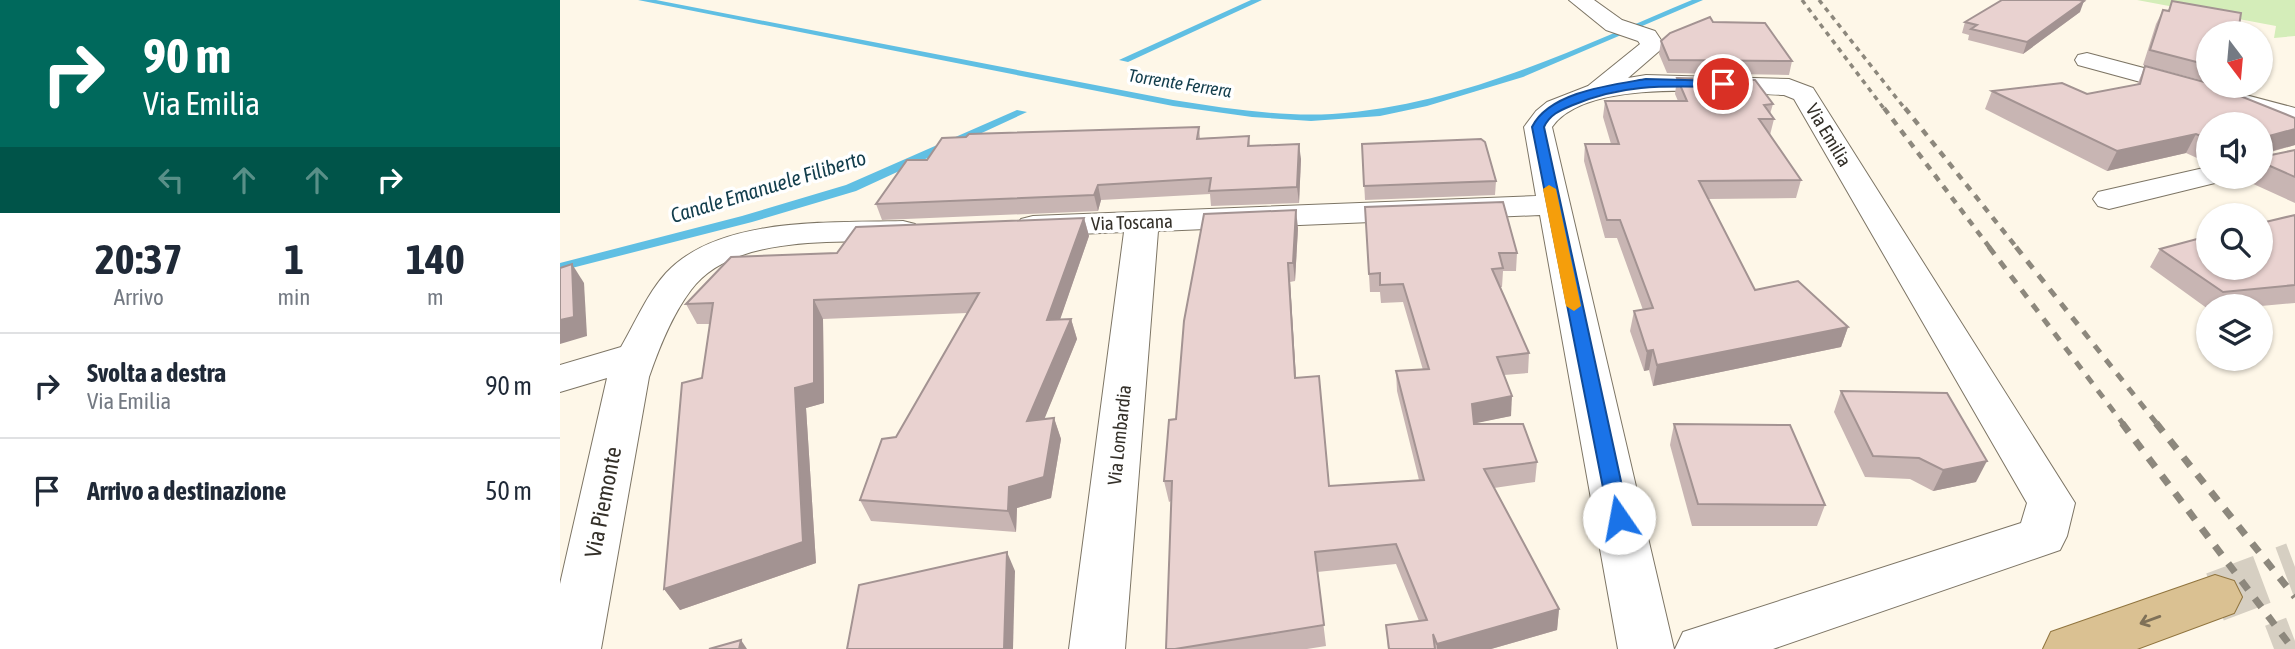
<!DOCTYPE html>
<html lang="it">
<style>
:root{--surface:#fff;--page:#f6f6f7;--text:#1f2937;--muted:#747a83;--line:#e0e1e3}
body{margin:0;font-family:"Asap Condensed",sans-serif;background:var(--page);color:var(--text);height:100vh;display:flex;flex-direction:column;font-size:26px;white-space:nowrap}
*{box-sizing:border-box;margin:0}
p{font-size:23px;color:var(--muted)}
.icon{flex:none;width:38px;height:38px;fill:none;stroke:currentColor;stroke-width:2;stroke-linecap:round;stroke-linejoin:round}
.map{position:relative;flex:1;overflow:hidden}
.side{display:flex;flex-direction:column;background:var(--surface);width:560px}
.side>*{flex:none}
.hud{background:#00695c;color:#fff;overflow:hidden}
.needle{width:46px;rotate:164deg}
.tools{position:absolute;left:1636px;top:21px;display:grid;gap:14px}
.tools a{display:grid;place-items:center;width:77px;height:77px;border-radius:50%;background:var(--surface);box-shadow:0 2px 5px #0004;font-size:35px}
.pin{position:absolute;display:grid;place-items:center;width:60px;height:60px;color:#fff;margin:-30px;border:4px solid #fff;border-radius:50%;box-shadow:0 2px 7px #0007}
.me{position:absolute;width:77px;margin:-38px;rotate:348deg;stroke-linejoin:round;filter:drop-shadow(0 0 5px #0008)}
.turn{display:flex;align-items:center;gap:24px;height:147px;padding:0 28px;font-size:32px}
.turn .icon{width:91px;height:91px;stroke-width:2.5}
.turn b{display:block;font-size:49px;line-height:60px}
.lanes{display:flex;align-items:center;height:66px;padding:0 28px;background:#0003;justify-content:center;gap:35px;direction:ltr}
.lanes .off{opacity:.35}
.eta{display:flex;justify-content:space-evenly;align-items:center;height:119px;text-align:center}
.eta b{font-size:42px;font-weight:700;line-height:49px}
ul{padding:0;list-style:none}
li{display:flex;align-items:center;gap:21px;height:105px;padding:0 28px;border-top:2px solid var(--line)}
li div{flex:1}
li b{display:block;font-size:26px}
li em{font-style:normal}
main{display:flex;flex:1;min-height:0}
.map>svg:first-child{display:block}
.green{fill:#d4edb9}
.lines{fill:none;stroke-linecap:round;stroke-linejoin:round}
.stream{fill:#60bfe3;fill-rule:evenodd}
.major-tunnel{stroke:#d6cfc2;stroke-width:50;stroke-dasharray:50 24;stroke-linecap:butt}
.minor-casing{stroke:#7d7565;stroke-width:2}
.major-casing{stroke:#90743e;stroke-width:2}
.minor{fill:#fff;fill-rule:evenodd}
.major{fill:#dac192;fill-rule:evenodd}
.rail-far3{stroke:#8d887d;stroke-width:3.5;stroke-dasharray:5 5;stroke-linecap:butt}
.rail-far2{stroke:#8d887d;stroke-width:4.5;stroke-dasharray:7 7;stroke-linecap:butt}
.rail-far1{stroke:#8d887d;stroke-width:5;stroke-dasharray:9 9;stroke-linecap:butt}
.rail{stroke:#8d887d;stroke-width:7;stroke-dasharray:11 11;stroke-linecap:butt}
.wall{fill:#c8b5b3}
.shaded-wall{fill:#a39392}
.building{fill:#e9d2d0;stroke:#a39392;stroke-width:2}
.oneway{stroke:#7f7158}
.route{fill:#1a73e8;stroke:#114b97;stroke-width:2}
.slow{fill:#f59e0b}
.labels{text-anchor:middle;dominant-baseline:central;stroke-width:7;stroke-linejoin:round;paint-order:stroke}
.far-water-label{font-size:18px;font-style:italic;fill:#123d4c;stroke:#fff}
.street-label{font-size:19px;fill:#343029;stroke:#fff}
.water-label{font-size:21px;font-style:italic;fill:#123d4c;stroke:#fff}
.near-street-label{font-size:23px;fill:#343029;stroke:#fff}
</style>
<main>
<section class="side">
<div class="hud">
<div class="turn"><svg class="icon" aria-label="right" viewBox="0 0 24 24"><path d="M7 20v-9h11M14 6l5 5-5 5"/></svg><div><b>90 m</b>Via Emilia</div></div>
<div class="lanes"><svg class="icon off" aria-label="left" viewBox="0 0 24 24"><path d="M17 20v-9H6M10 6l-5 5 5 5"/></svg><svg class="icon off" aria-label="ahead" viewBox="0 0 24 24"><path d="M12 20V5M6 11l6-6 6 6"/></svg><svg class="icon off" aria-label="ahead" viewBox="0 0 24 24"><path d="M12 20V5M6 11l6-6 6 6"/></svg><svg class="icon" aria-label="right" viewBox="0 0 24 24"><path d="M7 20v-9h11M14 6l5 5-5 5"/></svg></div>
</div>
<div class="eta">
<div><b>20:37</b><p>Arrivo</p></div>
<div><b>1</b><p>min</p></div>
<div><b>140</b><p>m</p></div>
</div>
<ul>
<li><svg class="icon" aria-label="right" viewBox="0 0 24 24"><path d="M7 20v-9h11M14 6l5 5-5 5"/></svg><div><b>Svolta a destra</b><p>Via Emilia</p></div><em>90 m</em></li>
<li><svg class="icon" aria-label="arrive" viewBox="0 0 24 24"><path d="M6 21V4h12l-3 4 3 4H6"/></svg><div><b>Arrivo a destinazione</b></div><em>50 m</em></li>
</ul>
</section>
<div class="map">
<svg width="1735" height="649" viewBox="0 0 1735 649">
<rect width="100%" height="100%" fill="#fef7e8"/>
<path class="green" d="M1577,0H1735V36L1714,38L1716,26Z"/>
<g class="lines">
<g class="stream">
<path d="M78,0H96L613,100C665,108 719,117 772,114C900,105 1015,49 1132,0H1143L963,77L867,106L820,116L751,121L692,117L613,106Z"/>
<path d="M691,0H702L568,62L559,60Z"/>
<path d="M457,110L467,112L296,191L192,222L0,271V263L182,216L286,185Z"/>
</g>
<g class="major-tunnel">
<path d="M1655,597L1735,567"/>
<path d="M1714,649L1735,641"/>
</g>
<defs>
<g id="minor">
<path d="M1009,0H1034L1062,20L1095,31L1105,46L1068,78L1086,75L1229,79L1253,88L1515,503L1507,536L1500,550L1213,649H1115L1123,632L1461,523L1467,503L1234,99L1224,95C1169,93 1027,76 992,127L1114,649H1058L980,215L598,231L565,649H509L564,232L473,236L461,233L456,226L461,219L473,216L976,196L964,127L976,111L987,102L1028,86L1080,44L1078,41L1046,30Z"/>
<path d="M1527,53L1735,108V124L1518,65L1515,60L1518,55Z"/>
<path d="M1648,167V177H1663L1659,182L1549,209L1538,206L1533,199L1538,192Z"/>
<path d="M343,221L355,224L360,231L355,238L343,241C280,243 173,233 131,290C112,315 99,348 89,377L41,649H0V584L47,378L0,392V365L61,347C75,323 87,294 106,273C159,216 271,223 343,221Z"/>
</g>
<path id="major" d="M1655,575L1674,581L1682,597L1674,613L1577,649H1483L1491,632Z"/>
</defs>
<use href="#minor" class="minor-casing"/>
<use href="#major" class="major-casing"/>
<use href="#minor" class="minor"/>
<use href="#major" class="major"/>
<g class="rail-far3">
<path d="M1242,0L1325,110"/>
<path d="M1259,0L1346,110"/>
</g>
<g class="rail-far2">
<path d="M1324,108L1430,248"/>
<path d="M1345,108L1457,248"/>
</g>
<g class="rail-far1">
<path d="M1429,247L1564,425"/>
<path d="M1456,247L1598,425"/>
</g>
<g class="rail">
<path d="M1562,423L1733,649"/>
<path d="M1596,423L1735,597"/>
</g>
</g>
<g class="wall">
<path d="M1612,1L1648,33V82L1583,65L1596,24L1603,10L1608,11Z"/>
<path d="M1520,12L1463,54L1408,40L1409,35L1402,33L1405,22Z"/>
<path d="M1153,22L1232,61L1229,75L1107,73L1099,54L1101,41Z"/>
<path d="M1585,66L1648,83V86H1660L1671,89L1670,92L1735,118V145L1711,152V155L1735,150V203L1678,177H1701V124H1648V163L1626,153L1547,171L1425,109L1432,91L1502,83L1527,94L1577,85Z"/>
<path d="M1117,78L1213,104L1210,114L1214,119L1210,135L1241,180L1236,198L1148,199L1195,290L1288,327L1281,347L1093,386L1089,370L1084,371L1070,331L1074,311L1083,310L1057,238H1045L1024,161L1025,144H1051L1043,117L1045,101H1118L1115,94Z"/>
<path d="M639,127L640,138L689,136L690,146L741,159L739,203L651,206L650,194L541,200L538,211L322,220L316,204L367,160Z"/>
<path d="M802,144L936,181L935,195L805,200Z"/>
<path d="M805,207L957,253L956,271H943L942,287H940L969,353L968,373L944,375L951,416L914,423L977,462L975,482L934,488L999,609L997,630L931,649H828L826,625L859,621L836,564L757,572L766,646L747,649H606L611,501L609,502L604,481L616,419L738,228L735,281L730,282L736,377L769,486L859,480L837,391L836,371L863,370L843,302L821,303L820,292H810Z"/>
<path d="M1735,215V303L1701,306H1648V309L1590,267L1600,249Z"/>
<path d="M524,218L529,236L500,319H511L517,339L484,419L494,418L501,439L491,498L457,508L456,532L311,521L300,500L407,313L263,319L264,403L246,408L256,563L120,610L104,589L142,378L150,324H137L126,304Z"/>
<path d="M1281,391L1416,482L1373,491L1350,479L1305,477L1274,412Z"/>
<path d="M1114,424L1265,505L1257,526H1132L1110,445Z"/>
</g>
<g class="shaded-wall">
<path d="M1524,1L1520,12L1463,54L1467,42Z"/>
<path d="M1735,129V145L1701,154L1709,136Z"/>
<path d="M1636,134L1626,153L1547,171L1557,151Z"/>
<path d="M739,144L741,159L739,203L737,187Z"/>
<path d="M538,185L541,200L538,211L534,195Z"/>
<path d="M736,210L738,228L735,281L733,263Z"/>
<path d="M524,218L529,236L493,340L487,320Z"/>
<path d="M728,263L730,282L737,397L735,378Z"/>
<path d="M12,264L24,283L27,336L0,344V320Z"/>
<path d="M254,300L263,319L264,403L246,408L256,563L120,610L104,589L235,388Z"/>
<path d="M511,319L517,339L475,442L467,421Z"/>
<path d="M1288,327L1281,347L1093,386L1097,365Z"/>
<path d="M1093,350L1089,370L1084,371L1087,351Z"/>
<path d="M952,396L951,416L912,424V404Z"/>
<path d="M494,418L501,439L491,498L457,508L456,532L448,511L449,487Z"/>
<path d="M1427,461L1416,482L1373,491L1383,470Z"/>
<path d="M447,552L455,571L453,649H444Z"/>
<path d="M999,609L997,630L931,649H877V644Z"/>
<path d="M181,640L187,649H179Z"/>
</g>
<g class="building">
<path d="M1442,0H1519L1524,1L1467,42L1411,29L1417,25L1405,22Z"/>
<path d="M1612,1L1681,13L1678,33H1648V65L1590,50L1603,10L1609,11Z"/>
<path d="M1150,17L1153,22L1205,23L1232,61L1109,60L1101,41L1110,33Z"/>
<path d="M1585,66L1648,83V86H1660L1671,89L1670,92L1735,118V129L1709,136L1711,155L1735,150V177L1701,162V124H1648V139L1636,134L1557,151L1432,91L1502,83L1527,94L1580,84Z"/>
<path d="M1117,78L1195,80L1213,104L1204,105L1214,119H1199L1241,180L1139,181L1195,290L1238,281L1288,327L1097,365L1093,350L1087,351L1074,311L1093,308L1060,220H1047L1025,144H1059L1045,101H1127Z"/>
<path d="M639,127L637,139L689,136L688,146L739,144L737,187L649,191L651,178L538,185L534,195L316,204L347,160H367L382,138L406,137L409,134Z"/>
<path d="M921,139L925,142L936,181L804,186L802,144Z"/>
<path d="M943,202L957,253H939L943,268L932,269L969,353L937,357L952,396L912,404L914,424H963L977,462L924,469L999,609L877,644L873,634L875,649H829L826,625L867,620L836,544L755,552L764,625L615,649H606L612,481H604L609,420L616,419L624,321L644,214L736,210L733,263H728L735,378L759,376L769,486L864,480L836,371L869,369L843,284L820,285V273L809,274L805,207Z"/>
<path d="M1735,215V285L1663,292L1600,249L1648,236V268H1701V223Z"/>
<path d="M524,218L487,320L511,319L467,421L494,418L484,477L449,487L448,511L300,500L322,439L336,437L419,293L254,300V383L235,388L243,542L104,589L122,383L142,378L153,303L126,304L171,257L277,253L296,227Z"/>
<path d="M12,264L14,317L0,320V268Z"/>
<path d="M1281,391L1387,393L1427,461L1383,470L1359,458L1313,456Z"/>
<path d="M1114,424L1230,425L1265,505L1138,504Z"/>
<path d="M447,552L444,649H287L299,585Z"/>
<path d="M181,640L179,649H149Z"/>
</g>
<defs><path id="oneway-shaft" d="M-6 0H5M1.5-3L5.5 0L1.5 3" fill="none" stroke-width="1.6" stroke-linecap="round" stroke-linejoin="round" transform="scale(1.75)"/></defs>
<use class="oneway" href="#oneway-shaft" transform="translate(1590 620) rotate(160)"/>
<path class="route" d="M1086,79L1163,81L1168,84L1163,87C1109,86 1064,83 1013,105C1001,110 990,114 984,127L1069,518L1066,524L1059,526L1052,524L1049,518L972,127C989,92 1051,85 1086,79Z"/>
<path class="slow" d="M989,185L996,189L1021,306L1014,311L1006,306L983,189Z"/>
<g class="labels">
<g class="far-water-label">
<text transform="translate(620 83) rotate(9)">Torrente Ferrera</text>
</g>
<g class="street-label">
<text transform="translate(1269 135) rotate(59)">Via Emilia</text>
<text transform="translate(572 222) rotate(-2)">Via Toscana</text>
<text transform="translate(559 435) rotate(-84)">Via Lombardia</text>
</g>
<g class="water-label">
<text transform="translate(208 186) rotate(-17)">Canale Emanuele Filiberto</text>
</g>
<g class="near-street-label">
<text transform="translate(43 502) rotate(-79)">Via Piemonte</text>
</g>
</g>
</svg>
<div class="tools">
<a><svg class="needle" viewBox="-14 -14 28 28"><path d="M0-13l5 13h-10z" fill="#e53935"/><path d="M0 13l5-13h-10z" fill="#747a83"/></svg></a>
<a><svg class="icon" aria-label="sound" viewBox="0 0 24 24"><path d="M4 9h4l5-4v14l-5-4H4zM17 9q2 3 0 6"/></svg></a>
<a><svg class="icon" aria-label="search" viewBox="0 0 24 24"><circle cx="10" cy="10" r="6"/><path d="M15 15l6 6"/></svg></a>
<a><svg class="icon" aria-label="layers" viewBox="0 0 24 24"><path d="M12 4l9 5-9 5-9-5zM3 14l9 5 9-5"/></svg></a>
</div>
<div class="pin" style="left:1163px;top:84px;background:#d93025"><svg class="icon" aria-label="arrive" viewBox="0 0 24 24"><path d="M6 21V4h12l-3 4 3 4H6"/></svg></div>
<svg class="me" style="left:1059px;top:518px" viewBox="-20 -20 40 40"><circle r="19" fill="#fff"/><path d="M0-13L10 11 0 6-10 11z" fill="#1a73e8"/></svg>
</div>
</main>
